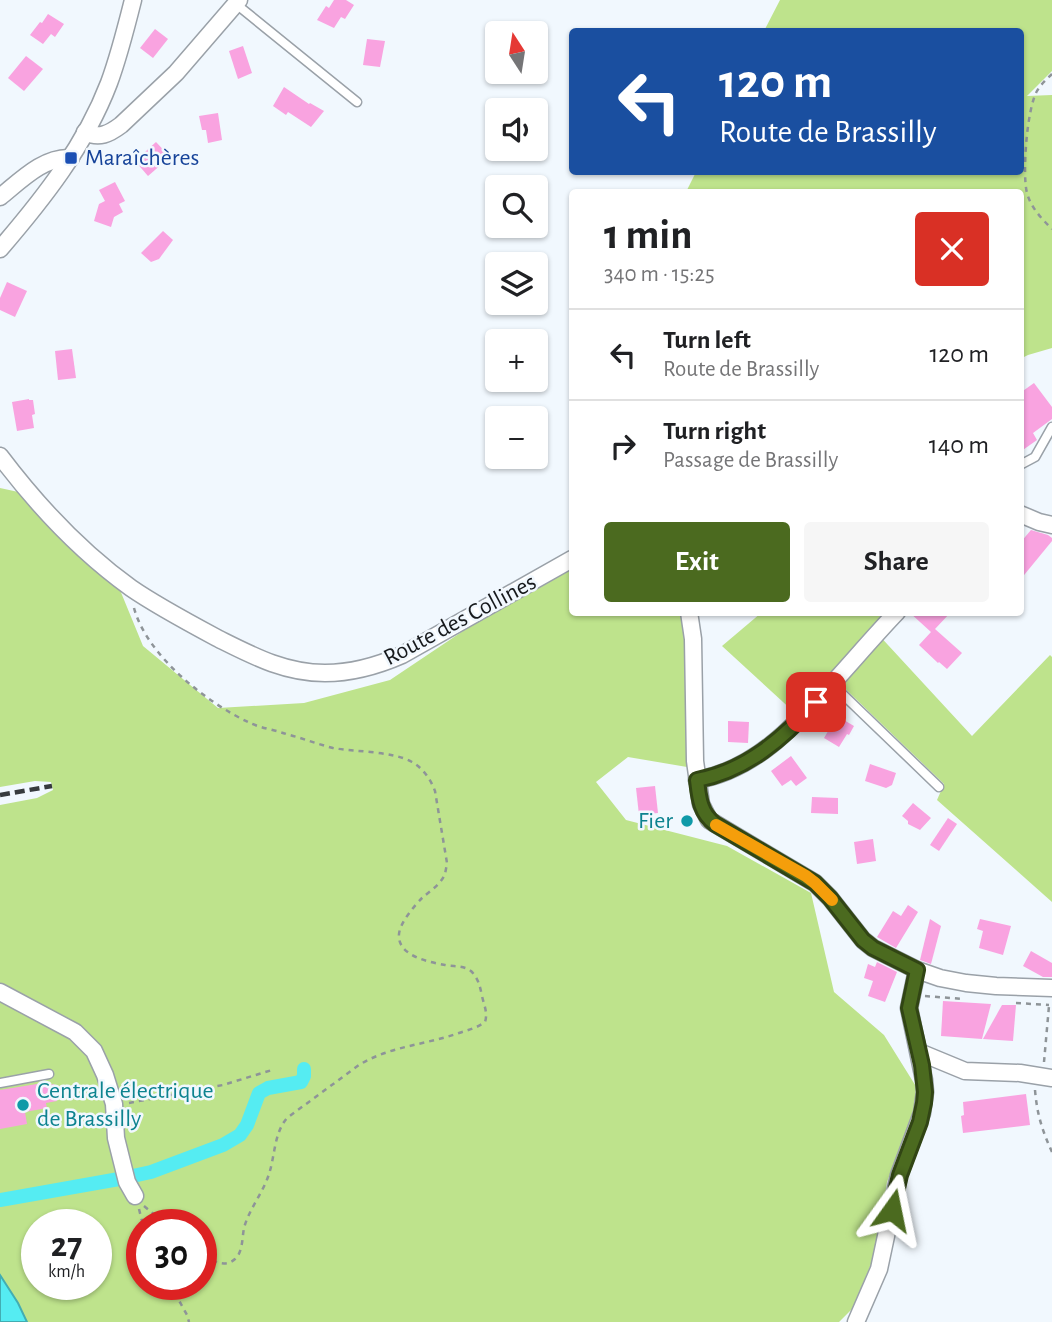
<!DOCTYPE html>
<meta charset="utf-8">
<style>
:root{--surface:#fff;--page:#f6f6f6;--text:#202124;--muted:#757577;--line:#e0e0e0;--accent:#4b6a1f}
body{margin:0;font-family:"Alegreya Sans",sans-serif;background:var(--page);color:var(--text);height:100vh;display:flex;flex-direction:column;font-size:26px;white-space:nowrap}
*{box-sizing:border-box;margin:0}
p{font-size:23px;color:var(--muted)}
.icon{flex:none;width:38px;height:38px;fill:none;stroke:currentColor;stroke-width:2;stroke-linecap:round;stroke-linejoin:round}
.map{position:relative;flex:1;overflow:hidden}
.sheet{position:absolute;left:569px;top:189px;width:455px;height:427px;display:flex;flex-direction:column;background:var(--surface);border-radius:7px;box-shadow:0 2px 5px #0004}
.sheet>*{flex:none}
.hud{position:absolute;left:569px;top:28px;width:455px;height:147px;border-radius:7px;box-shadow:0 2px 5px #0004;background:#1a4fa0;color:#fff;overflow:hidden}
.needle{width:46px;rotate:348deg}
.fabs{position:absolute;left:485px;top:21px;display:grid;gap:14px}
.fabs a{display:grid;place-items:center;width:63px;height:63px;border-radius:7px;background:var(--surface);box-shadow:0 2px 5px #0004;font-size:35px}
.speed{position:absolute;left:21px;top:1209px;display:flex;gap:14px;font-size:35px;font-weight:700;text-align:center}
.speed>*{display:grid;place-content:center;width:91px;height:91px;border-radius:50%;background:var(--surface);box-shadow:0 2px 5px #0004;line-height:1}
.speed small{font-size:18px;font-weight:400}
.speed .limit{border:10px solid #d22;background:#fff;color:#111}
.pin{position:absolute;display:grid;place-items:center;width:60px;height:60px;color:#fff;margin:-30px;border-radius:14px;box-shadow:0 4px 10px #0006}
.me{position:absolute;width:77px;margin:-38px;rotate:12deg;stroke-linejoin:round;filter:drop-shadow(0 0 5px #0008)}
.turn{display:flex;align-items:center;gap:24px;height:147px;padding:0 35px;font-size:32px}
.turn .icon{width:91px;height:91px;stroke-width:2.5}
.turn b{display:block;font-size:49px;line-height:60px}
.round{display:grid;place-items:center;flex:none;width:74px;height:74px;border-radius:7px;background:var(--page)}
.summary{display:flex;align-items:center;justify-content:space-between;height:119px;padding:0 35px}
h1{font-size:42px;font-weight:700;line-height:52px}
.cta{display:flex;gap:14px;margin-top:auto;padding:14px 35px}
.cta a{flex:1;height:80px;border-radius:7px;background:var(--accent);color:#fff;font-size:28px;font-weight:700;line-height:80px;text-align:center}
.cta a+a{background:var(--page);color:var(--text)}
ul{padding:0;list-style:none}
li{display:flex;align-items:center;gap:21px;height:91px;padding:0 35px;border-top:2px solid var(--line)}
li div{flex:1}
li b{display:block;font-size:26px}
li em{font-style:normal}
.map>svg:first-child{display:block}
.green{fill:#bee38c;fill-rule:evenodd}
.water{fill:#55ecf2;stroke:#42adb2;stroke-width:2}
.lines{fill:none;stroke-linecap:round;stroke-linejoin:round}
.canal{stroke:#55ecf2;stroke-width:14}
.building{fill:#f9a3e0}
.lane-casing{stroke:#9aa1a8;stroke-width:11}
.street-casing{stroke:#9aa1a8;stroke-width:19}
.path{stroke:#8e9498;stroke-width:2.5;stroke-dasharray:5 5;stroke-linecap:butt}
.lane{stroke:#fff;stroke-width:8}
.street{stroke:#fff;stroke-width:16}
.rail{stroke:#373b3e;stroke-width:4.5;stroke-dasharray:10 5;stroke-linecap:butt}
.route-casing{stroke:#314514;stroke-width:18}
.route{stroke:#4b6a1f;stroke-width:12}
.slow{stroke:#f59e0b;stroke-width:12}
.transit-dot{fill:#1a4fb4;stroke:#f1f8fe;stroke-width:2.5}
.culture-dot{fill:#0f9aa8;stroke:#f1f8fe;stroke-width:2.5}
.labels{text-anchor:middle;dominant-baseline:central;stroke-width:5;stroke-linejoin:round;paint-order:stroke}
.transit-label{font-size:24px;fill:#164399;stroke:#f1f8fe;text-anchor:start}
.street-label{font-size:24px;fill:#16191c;stroke:#f1f8fe}
.culture-label{font-size:24px;fill:#0d838f;stroke:#f1f8fe;text-anchor:end}
</style>
<div class="map">
<svg width="1052" height="1322" viewBox="0 0 1052 1322">
<rect width="100%" height="100%" fill="#f1f8fe"/>
<g class="green">
<path d="M780,0H1052V71L1027,96L1052,95V348L1028,355L1020,359V192H686L696,172H1020V32L764,31Z"/>
<path d="M0,488L23,493L120,590L143,646L218,708L304,703L390,680L572,558V612L681,613L685,628L687,767L628,757L596,782L626,820L727,846L811,893L834,992L884,1035L917,1088V1101L887,1182L876,1252L853,1308L839,1322H27L18,1303L0,1275V805L37,798L53,790L51,782L35,781L0,787ZM37,1225H96V1284H37ZM142,1225H201V1284H142Z"/>
<path d="M761,613H893L876,632L972,736L1050,655L1052,657V902L937,800L944,784L832,676L795,713L722,646Z"/>
</g>
<path class="water" d="M0,1275L18,1303L27,1322H0Z"/>
<g class="lines">
<path class="canal" d="M0,1200L119,1179L151,1172L223,1145L240,1135L247,1125L259,1093L268,1088L301,1082L304,1076V1069"/>
</g>
<g class="building">
<path d="M334,0H346L354,5L345,19L341,17L334,28L317,20L326,6L329,8Z"/>
<path d="M48,14L64,24L55,37L51,34L43,44L30,35L40,22L42,23Z"/>
<path d="M155,29L168,39L153,58L140,48Z"/>
<path d="M367,39L385,41L380,67L363,65Z"/>
<path d="M243,46L252,73L238,79L229,51Z"/>
<path d="M26,56L43,69L24,91L8,78Z"/>
<path d="M284,87L309,104L310,103L324,111L311,127L288,112L286,115L273,106Z"/>
<path d="M218,113L222,140L208,143L206,130H202L199,116Z"/>
<path d="M156,142L170,157L148,176L135,161Z"/>
<path d="M115,182L125,201L119,204L123,212L114,217L111,227L94,221L99,204L105,201L99,190Z"/>
<path d="M163,231L173,240L159,259L151,262L141,253Z"/>
<path d="M7,282L27,291L15,317L0,310V298Z"/>
<path d="M72,349L76,378L58,380L55,351Z"/>
<path d="M1034,383L1052,407V419L1033,433L1037,440L1020,452V393Z"/>
<path d="M29,399V400H33L35,414L32,415L34,428L17,431L12,402Z"/>
<path d="M1031,530L1048,535L1052,538V541L1020,580V543Z"/>
<path d="M909,612H951L935,629L962,653L947,669L939,662L938,663L919,645L931,632Z"/>
<path d="M837,716L854,726L849,735L847,734L839,747L824,738Z"/>
<path d="M728,721L749,722L748,743L728,742Z"/>
<path d="M791,756L807,778L796,786L791,780L782,786L771,771Z"/>
<path d="M870,764L896,773L892,785L886,788L865,781Z"/>
<path d="M655,786L658,813L639,815L636,788Z"/>
<path d="M812,797L838,798V814L811,813Z"/>
<path d="M913,803L931,818L920,830L908,824V821L902,816Z"/>
<path d="M948,818L957,824L939,851L930,845Z"/>
<path d="M873,839L876,861L857,864L854,842Z"/>
<path d="M908,905L918,912L896,948L877,937L893,911L901,916Z"/>
<path d="M930,919L941,926L931,964L920,960Z"/>
<path d="M980,919L1011,926L1003,955L979,948L983,931L977,929Z"/>
<path d="M1031,951L1052,963V977H1043L1023,966Z"/>
<path d="M877,962L897,972L885,1002L868,996L873,981L864,978L868,964L875,967Z"/>
<path d="M943,1001L991,1004L982,1039L941,1036Z"/>
<path d="M1002,1005H1016L1013,1041L983,1039Z"/>
<path d="M43,1083V1086L54,1084L57,1101L46,1103L47,1108L25,1112L27,1124L0,1129V1090Z"/>
<path d="M1026,1094L1030,1125L963,1133L961,1116L964,1115L963,1102Z"/>
</g>
<g class="lines">
<defs>
<g id="lane">
<path d="M236,4L357,102"/>
<path d="M1020,465L1035,457L1052,427"/>
<path d="M832,684L939,787"/>
<path d="M0,1083L49,1074"/>
</g>
<g id="street">
<path d="M85,132C99,139 109,134 121,125L176,73L239,0"/>
<path d="M0,197C20,181 44,156 71,158"/>
<path d="M0,249C43,199 85,146 109,83C119,56 126,28 133,0"/>
<path d="M0,456C37,505 81,552 131,588C157,606 191,624 219,639C253,656 285,673 325,673C352,673 377,666 402,655L572,559"/>
<path d="M1020,514L1039,522L1052,525"/>
<path d="M689,612L693,639L695,761L701,804L709,820L815,883L830,898L863,940L873,948L917,970L940,978L966,983L996,986L1052,988"/>
<path d="M697,780C754,770 794,727 831,685C853,661 874,636 897,612"/>
<path d="M0,992L75,1032L94,1051L105,1075L114,1104L116,1138L127,1182L135,1196"/>
<path d="M919,1052L965,1071L1020,1073L1052,1078"/>
<path d="M856,1322L879,1269L899,1175L922,1113L925,1092L924,1080L909,1008L917,970"/>
</g>
</defs>
<use href="#lane" class="lane-casing"/>
<use href="#street" class="street-casing"/>
<g class="path">
<path d="M1052,74C1047,79 1041,84 1037,91C1027,108 1022,174 1027,193C1031,208 1042,219 1052,229"/>
<path d="M134,608C147,656 207,703 250,723C261,728 275,730 286,734C302,738 317,744 333,748C355,752 393,751 412,762C423,768 431,780 435,791L447,863C447,864 445,874 445,874C441,884 430,891 422,898C414,906 400,923 399,934C397,956 429,962 445,965C454,967 463,965 471,971C478,978 480,986 482,996C484,1005 488,1013 485,1022C477,1028 468,1030 459,1033C425,1045 390,1046 359,1065L287,1118C274,1133 275,1156 269,1174C263,1193 249,1209 244,1228C242,1238 243,1252 235,1259C224,1269 211,1260 201,1253"/>
<path d="M925,996L964,999"/>
<path d="M1016,1003L1049,1005"/>
<path d="M1044,1062L1049,1006"/>
<path d="M1035,1090C1037,1114 1042,1130 1052,1152"/>
<path d="M129,1103L223,1085L272,1070"/>
<path d="M144,1206L167,1225"/>
<path d="M139,1209L143,1225"/>
<path d="M170,1284L187,1315L189,1322"/>
</g>
<use href="#lane" class="lane"/>
<use href="#street" class="street"/>
<path class="rail" d="M0,795L52,786"/>
</g>
<g class="lines">
<defs>
<path id="route" d="M816,702C784,738 746,771 697,780C699,797 700,813 715,824L815,883L830,898L863,940L873,948L917,970L909,1008L922,1065L925,1092L924,1103L920,1122L900,1175L892,1210"/>
</defs>
<use href="#route" class="route-casing"/>
<use href="#route" class="route"/>
<path class="slow" d="M716,825L806,876L815,883L832,900"/>
</g>
<rect class="transit-dot" x="64" y="151" width="14" height="14" rx="3.5"/>
<g class="culture-dot">
<circle cx="687" cy="821" r="7"/>
<circle cx="23" cy="1105" r="7"/>
</g>
<g class="labels">
<g class="transit-label">
<text x="85" y="158">Maraîchères</text>
</g>
<g class="street-label">
<text transform="translate(460 620) rotate(-28)">Route des Collines</text>
</g>
<g class="culture-label">
<text x="673" y="821">Fier</text>
<text x="37" y="1091" text-anchor="start">Centrale électrique<tspan x="37" dy="28">de Brassilly</tspan></text>
</g>
</g>
</svg>
<div class="fabs">
<a><svg class="needle" viewBox="-14 -14 28 28"><path d="M0-13l5 13h-10z" fill="#e53935"/><path d="M0 13l5-13h-10z" fill="#757577"/></svg></a>
<a><svg class="icon" aria-label="sound" viewBox="0 0 24 24"><path d="M4 9h4l5-4v14l-5-4H4zM17 9q2 3 0 6"/></svg></a>
<a><svg class="icon" aria-label="search" viewBox="0 0 24 24"><circle cx="10" cy="10" r="6"/><path d="M15 15l6 6"/></svg></a>
<a><svg class="icon" aria-label="layers" viewBox="0 0 24 24"><path d="M12 4l9 5-9 5-9-5zM3 14l9 5 9-5"/></svg></a>
<a>+</a>
<a>−</a>
</div>
<div class="speed"><div>27<small>km/h</small></div><div class="limit">30</div></div>
<div class="pin" style="left:816px;top:702px;background:#d93025"><svg class="icon" aria-label="arrive" viewBox="0 0 24 24"><path d="M6 21V4h12l-3 4 3 4H6"/></svg></div>
<svg class="me" style="left:892px;top:1210px" viewBox="-20 -20 40 40"><path d="M0-17L14 15 0 8-14 15z" fill="#4b6a1f" stroke="#fff" stroke-width="4"/></svg>
<div class="hud">
<div class="turn"><svg class="icon" aria-label="left" viewBox="0 0 24 24"><path d="M17 20v-9H6M10 6l-5 5 5 5"/></svg><div><b>120 m</b>Route de Brassilly</div></div>
</div>
<section class="sheet">
<div class="summary"><div><h1>1 min</h1><p>340 m · 15:25</p></div><a class="round" style="background:#d93025;color:#fff"><svg class="icon" aria-label="close" viewBox="0 0 24 24"><path d="M6 6l12 12M18 6L6 18"/></svg></a></div>
<ul>
<li><svg class="icon" aria-label="left" viewBox="0 0 24 24"><path d="M17 20v-9H6M10 6l-5 5 5 5"/></svg><div><b>Turn left</b><p>Route de Brassilly</p></div><em>120 m</em></li>
<li><svg class="icon" aria-label="right" viewBox="0 0 24 24"><path d="M7 20v-9h11M14 6l5 5-5 5"/></svg><div><b>Turn right</b><p>Passage de Brassilly</p></div><em>140 m</em></li>
</ul>
<div class="cta"><a>Exit</a><a>Share</a></div>
</section>
</div>
